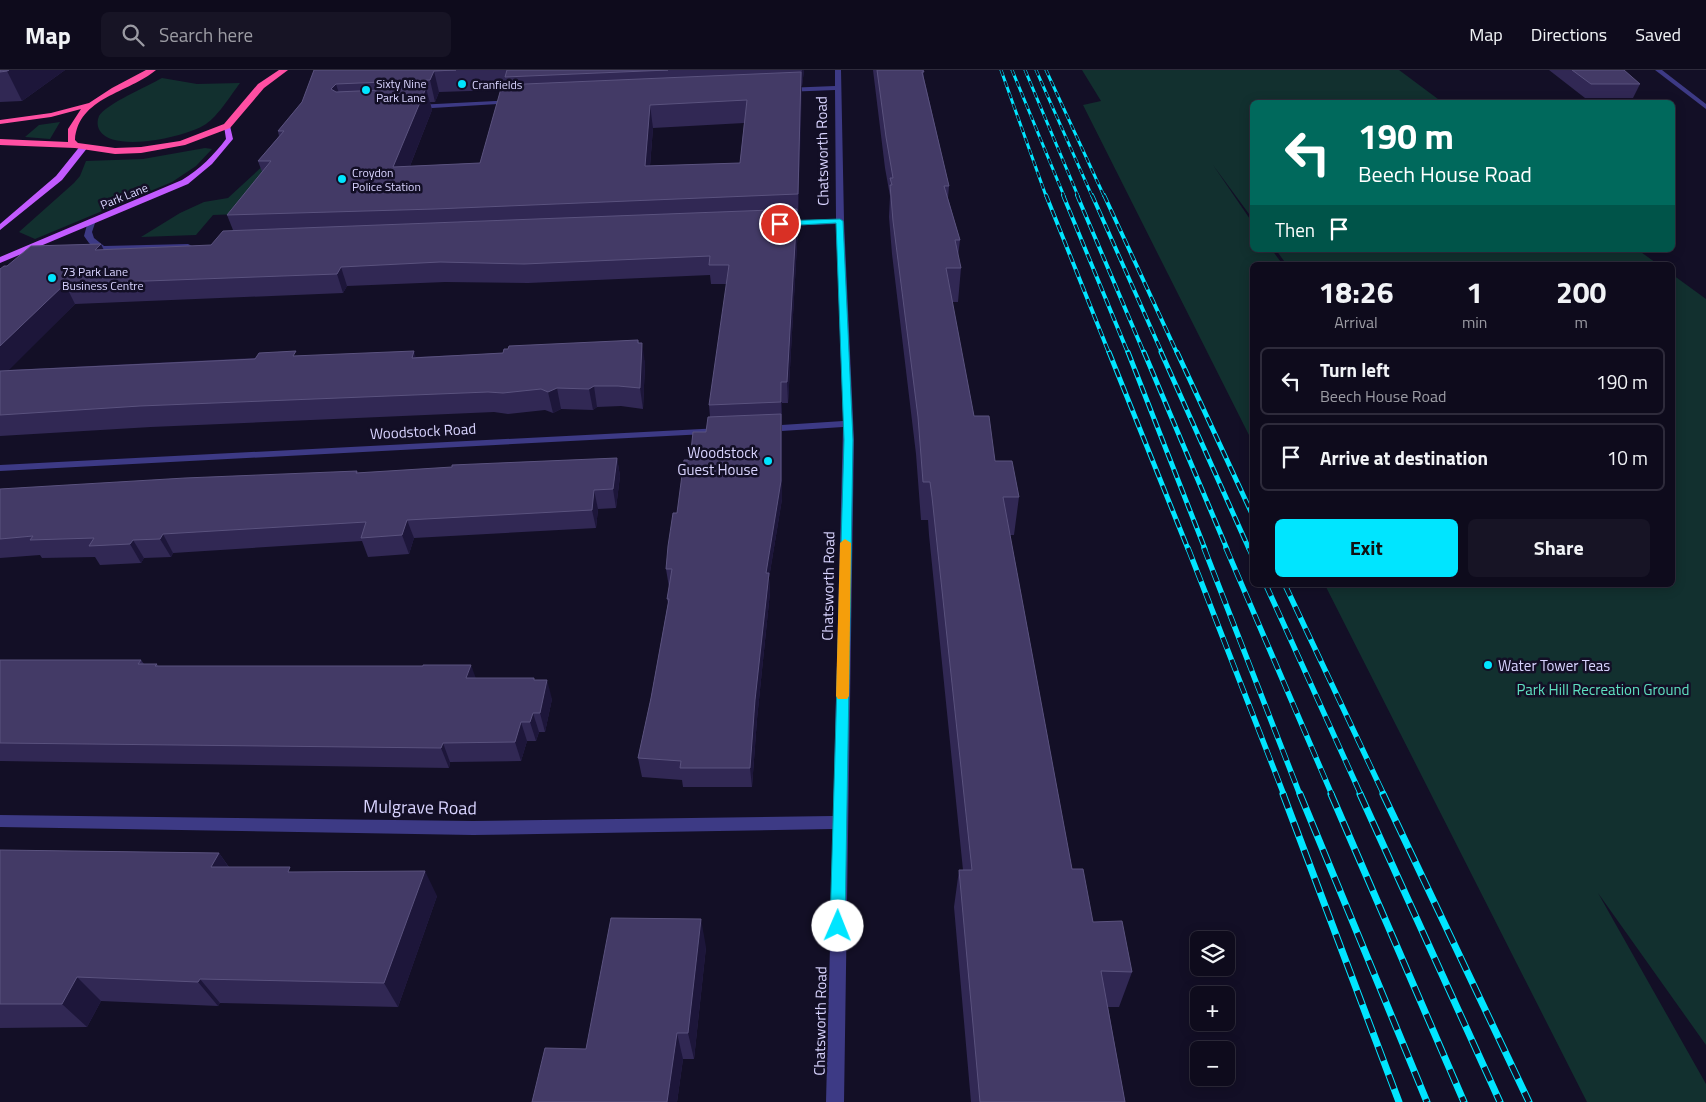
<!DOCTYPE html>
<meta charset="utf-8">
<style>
:root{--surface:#0e0b1c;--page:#171425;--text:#f1f3f6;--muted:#9b9ba3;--line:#2e2b3b;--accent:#00e5ff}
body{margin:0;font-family:"Titillium Web",sans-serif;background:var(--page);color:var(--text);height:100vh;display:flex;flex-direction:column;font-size:19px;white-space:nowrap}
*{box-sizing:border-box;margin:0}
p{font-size:16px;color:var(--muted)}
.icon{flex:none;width:28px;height:28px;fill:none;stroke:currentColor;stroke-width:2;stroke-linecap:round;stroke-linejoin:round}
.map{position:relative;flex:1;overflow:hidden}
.drawer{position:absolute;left:1250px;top:192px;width:425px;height:325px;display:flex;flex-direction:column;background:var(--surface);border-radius:8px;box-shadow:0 2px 12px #0003,0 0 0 1px var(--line)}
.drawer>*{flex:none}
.hud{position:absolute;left:1250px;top:30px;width:425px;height:152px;border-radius:8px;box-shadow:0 2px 12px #0003,0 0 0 1px var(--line);background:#00695c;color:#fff;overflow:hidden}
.tools{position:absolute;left:1190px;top:861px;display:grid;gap:10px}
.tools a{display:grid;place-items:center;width:45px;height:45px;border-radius:8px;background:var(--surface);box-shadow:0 2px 12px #0003,0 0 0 1px var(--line);font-size:25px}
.pin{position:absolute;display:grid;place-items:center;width:42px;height:42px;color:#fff;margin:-21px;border:2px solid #fff;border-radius:50%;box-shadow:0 1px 5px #0007}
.me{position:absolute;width:55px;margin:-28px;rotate:1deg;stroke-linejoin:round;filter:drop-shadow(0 0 4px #0008)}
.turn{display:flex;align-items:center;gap:18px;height:105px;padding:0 25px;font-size:22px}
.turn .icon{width:65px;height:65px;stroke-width:2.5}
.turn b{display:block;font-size:35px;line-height:42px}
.then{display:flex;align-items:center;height:48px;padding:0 25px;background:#0003;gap:10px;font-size:19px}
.eta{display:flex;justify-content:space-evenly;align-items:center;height:85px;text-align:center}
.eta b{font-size:30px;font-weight:700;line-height:35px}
.action{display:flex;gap:10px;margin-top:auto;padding:10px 25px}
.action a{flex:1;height:58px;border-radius:8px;background:var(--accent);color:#111;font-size:20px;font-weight:700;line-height:58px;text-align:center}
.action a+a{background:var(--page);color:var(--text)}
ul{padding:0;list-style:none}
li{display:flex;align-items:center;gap:15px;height:68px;margin:0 10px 8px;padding:0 15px;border:2px solid var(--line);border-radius:8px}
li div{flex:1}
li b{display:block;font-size:19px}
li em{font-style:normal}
header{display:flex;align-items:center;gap:30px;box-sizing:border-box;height:70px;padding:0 25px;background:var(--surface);border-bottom:1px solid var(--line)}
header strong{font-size:24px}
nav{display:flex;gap:28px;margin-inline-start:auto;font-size:18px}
.search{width:350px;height:45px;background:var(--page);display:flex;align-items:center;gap:12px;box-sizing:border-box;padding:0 18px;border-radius:8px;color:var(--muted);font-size:19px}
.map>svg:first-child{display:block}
.green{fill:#12302f}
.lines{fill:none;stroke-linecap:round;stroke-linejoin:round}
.minor{fill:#3d3a85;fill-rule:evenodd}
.major{fill:#c25bff;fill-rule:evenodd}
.highway{fill:#ff4fa3;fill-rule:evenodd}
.rail-far4-casing{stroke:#00e5ff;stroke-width:3}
.rail-far3-casing{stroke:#00e5ff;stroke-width:4}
.rail-far2-casing{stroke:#00e5ff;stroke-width:5}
.rail-far1-casing{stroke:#00e5ff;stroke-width:5.5}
.rail-casing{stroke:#00e5ff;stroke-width:7}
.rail-far4{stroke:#130f26;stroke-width:2;stroke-dasharray:6;stroke-linecap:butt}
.rail-far3{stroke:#130f26;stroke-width:2.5;stroke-dasharray:8;stroke-linecap:butt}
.rail-far2{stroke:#130f26;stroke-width:3;stroke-dasharray:9;stroke-linecap:butt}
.rail-far1{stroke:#130f26;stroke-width:4;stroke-dasharray:12;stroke-linecap:butt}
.rail{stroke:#130f26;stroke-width:5;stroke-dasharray:15;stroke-linecap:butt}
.wall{fill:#312854;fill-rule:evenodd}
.shaded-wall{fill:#1d163a}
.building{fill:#433a66;stroke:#5a527e;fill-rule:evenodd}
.route{fill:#00e5ff;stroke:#0095a6}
.slow{fill:#f59e0b}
.poi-dot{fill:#00e5ff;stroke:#130f26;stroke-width:2}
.labels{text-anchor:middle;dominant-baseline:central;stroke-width:5;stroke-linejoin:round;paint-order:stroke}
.far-poi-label{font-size:12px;fill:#d9d4ff;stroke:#130f26;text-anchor:start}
.far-street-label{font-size:12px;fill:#d9d4ff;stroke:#130f26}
.street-label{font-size:15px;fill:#d9d4ff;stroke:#130f26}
.poi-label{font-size:15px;fill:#d9d4ff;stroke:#130f26;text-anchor:end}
.park-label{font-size:15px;fill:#5fe0c0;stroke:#130f26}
.near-street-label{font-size:18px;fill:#d9d4ff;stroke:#130f26}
</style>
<header>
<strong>Map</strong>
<div class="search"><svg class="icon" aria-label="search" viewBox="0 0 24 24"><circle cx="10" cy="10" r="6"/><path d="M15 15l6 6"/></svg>Search here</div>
<nav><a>Map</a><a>Directions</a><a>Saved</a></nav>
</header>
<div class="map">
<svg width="1706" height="1032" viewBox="0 0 1706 1032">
<rect width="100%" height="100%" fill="#130f26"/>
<g class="green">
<path d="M1082,0H1399L1442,32H1252V148L1213,95L1252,152V180H1272L1283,195H1252V371L1083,35L1101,31Z"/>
<path d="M162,8L197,14L240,13C231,25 218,46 206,54C187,67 114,83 100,61C97,56 97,51 99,46C106,34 148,16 162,8Z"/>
<path d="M60,52L50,69L25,67L39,55Z"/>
<path d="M205,78L212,79L196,96L172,112L35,169L19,162L74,113L80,106L86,91L143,89Z"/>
<path d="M267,92V143L213,145L196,165L141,167L180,143L204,132L228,128Z"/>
<path d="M1276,180H1638L1659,195H1287Z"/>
<path d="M1673,205L1706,229V975L1598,823L1706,1014V1032H1587L1325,515H1672Z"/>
</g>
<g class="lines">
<g class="minor">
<path d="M835,0H841L844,151L854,370L844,1032H826L833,759L473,765L0,757V745L473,751L833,746L843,357L766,362L761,359L766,356L843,351L836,154L782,156L778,154L782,152L836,149L835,20L785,22L782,20L785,18L835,16Z"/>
<path d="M1655,0H1662L1706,34V39Z"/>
<path d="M513,30L515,31V33L416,39L413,37L416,35Z"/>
<path d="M88,151L95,153L92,162L94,168L104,176L188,174L192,176L188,178L88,184L85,183V179L94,178L89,173L84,166Z"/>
<path d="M721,358L726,361L725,363L0,401V395Z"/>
</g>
<g class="major">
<path d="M227,54L230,56L233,69L212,94L188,114L0,193V187L182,110C200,99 214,85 226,69L224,56Z"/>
<path d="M81,75L88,77L62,110L0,160V154L56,106Z"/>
</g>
<path class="highway" d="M146,0H156C129,23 78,27 75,70L78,73L115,78L141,77L180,71L224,54L258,14L279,0H288L264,18L230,58L185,75L141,83L115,84L75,78L0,75V69L68,72V59L81,39L51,47L0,54V50L51,43L89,33L112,18Z"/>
<defs>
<g id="rail-far4">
<path d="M1001,0L1046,126"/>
<path d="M1012,0L1064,126"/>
<path d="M1025,0L1078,126"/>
<path d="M1036,0L1092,126"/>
<path d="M1046,0L1104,126"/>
</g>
<g id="rail-far3">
<path d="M1046,125L1109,283"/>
<path d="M1063,125L1128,283"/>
<path d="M1077,125L1144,283"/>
<path d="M1092,125L1162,283"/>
<path d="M1104,125L1177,283"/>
</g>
<g id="rail-far2">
<path d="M1109,282L1188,479"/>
<path d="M1128,282L1205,479"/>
<path d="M1144,282L1227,479"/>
<path d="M1161,282L1249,479"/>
<path d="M1177,282L1252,444"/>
</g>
<g id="rail-far1">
<path d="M1188,478L1284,725"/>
<path d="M1204,478L1300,725"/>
<path d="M1226,478L1332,725"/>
<path d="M1249,478L1252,485"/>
<path d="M1266,515L1361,725"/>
<path d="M1285,515L1384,725"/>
</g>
<g id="rail">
<path d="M1283,724L1399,1032"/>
<path d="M1300,724L1427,1032"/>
<path d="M1331,724L1464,1032"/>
<path d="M1360,724L1500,1032"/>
<path d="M1383,724L1529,1032"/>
</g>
</defs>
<use href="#rail-far4" class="rail-far4-casing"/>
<use href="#rail-far3" class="rail-far3-casing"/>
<use href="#rail-far2" class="rail-far2-casing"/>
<use href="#rail-far1" class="rail-far1-casing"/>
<use href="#rail" class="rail-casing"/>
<use href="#rail-far4" class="rail-far4"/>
<use href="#rail-far3" class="rail-far3"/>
<use href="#rail-far2" class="rail-far2"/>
<use href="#rail-far1" class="rail-far1"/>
<use href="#rail" class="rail"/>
</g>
<g class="wall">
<path d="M0,0H65L22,31L0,32Z"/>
<path d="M314,0H804L802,16H801L798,149V157L788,333H782V429L769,508L770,522L757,649L752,717H683L682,710L642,707L638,688L651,628L668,533L667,529L669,517L666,499L677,443L690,390L706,362L710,347L709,335L727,214H711L710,205L528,213L445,212L347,216L343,223L75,234L8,300L297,286L416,287L503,283L638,270L645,293L643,339L621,336L597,337L593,340L561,339L553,343L545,340L508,344L494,342L151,357L0,366V199L7,196L103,180L211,175L233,160L227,145L262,102L258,91L279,66L278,61L302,32ZM501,20L480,93L410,96L432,40L430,32H435L439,22ZM744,53L740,93L650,96L653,58Z"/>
<path d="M873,0H923L924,8L949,116L948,128L960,170L958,186L961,198L958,232H952L974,346L995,391L1019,427L1014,465H1010L1072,799L1093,852L1132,902L1119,937H1108L1125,1032H971L954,837L959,800H963L929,465L928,450H921L916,384L892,184L889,147L890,126L885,98Z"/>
<path d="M1549,0H1624L1640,14L1633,28H1585Z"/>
<path d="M617,388L620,406L616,438L598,439L596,458L414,468L409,484L368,487L362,471L173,483L171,487L144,488L141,493L100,495L95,487L42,488L40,485L0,488V419L357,401L358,403Z"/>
<path d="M0,590H141L144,594H157L158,596L476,608L535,610L552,629L545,662H539L536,671H527L521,691L450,692L449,698L0,691Z"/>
<path d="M0,780L219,783L229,797L293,802L437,826L398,937L220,933L218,936L101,931L87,957L0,958Z"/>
<path d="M706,877L694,989H683L677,1032H532L586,979Z"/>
</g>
<g class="shaded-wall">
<path d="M9,0H65L22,31L7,1Z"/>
<path d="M802,0H804L802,16Z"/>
<path d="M434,1L439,22L435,32L430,10Z"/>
<path d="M801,2L802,23L798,149V124Z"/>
<path d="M336,14L343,36L331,19Z"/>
<path d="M426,18L432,40L400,121L393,97Z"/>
<path d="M650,35L653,58L648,120L645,96Z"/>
<path d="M797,139L798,157L788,333L787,312Z"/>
<path d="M101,174L110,193L95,180Z"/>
<path d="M341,197L347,216L343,223L337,204Z"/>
<path d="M65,214L75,234L0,309V276Z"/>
<path d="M642,273L645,293L643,339L640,318Z"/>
<path d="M414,281L420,302L412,288Z"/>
<path d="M781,312L782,333V352L781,332Z"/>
<path d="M594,316L597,337L593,340L589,319Z"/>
<path d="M557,318L561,339L553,343L548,322Z"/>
<path d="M781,344L782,362V429L769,508L770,522L757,649L752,717L750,698L755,630L766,503Z"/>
<path d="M617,388L620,406L616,438L613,419Z"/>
<path d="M594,420L598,439L596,458L592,440Z"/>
<path d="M407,450L414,468L409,484L402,465Z"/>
<path d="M163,464L173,483L171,487L160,469Z"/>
<path d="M133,470L144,488L141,493L130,474Z"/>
<path d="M471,595L478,614L466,608Z"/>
<path d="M547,610L552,629L545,662L540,643Z"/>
<path d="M533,643L539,662L536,671L530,652Z"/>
<path d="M521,652L527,671L521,691L515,672Z"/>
<path d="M443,673L450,692L449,698L441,678Z"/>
<path d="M219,783L236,808L211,797Z"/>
<path d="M425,801L437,826L398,937L384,913Z"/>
<path d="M701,849L706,877L694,989L688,963Z"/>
<path d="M77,907L101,931L87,957L62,934Z"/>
<path d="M200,909L220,933L218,936L198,912Z"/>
<path d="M677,963L683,989L677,1032H667Z"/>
</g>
<g class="building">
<path d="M0,0H9L7,1L0,2Z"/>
<path d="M314,0H456L434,1L430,10L336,14L331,19L336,22L426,18L393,97L480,93L502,15L801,2L798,124L435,139L227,145L271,91H258L284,61H278L302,32ZM747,30L740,93L645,96L650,35Z"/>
<path d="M507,0H668L505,7Z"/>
<path d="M877,0H923L924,2H922L949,116H944L960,170H955L961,198H946L974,346H989L995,391H1012L1019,427H1003L1072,799H1083L1093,852L1122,851L1132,902L1101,901L1125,1032H980L959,800H972L932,427L930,412H923L918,347L893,151L890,115H892L890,108H893L886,67Z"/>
<path d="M1572,0H1624L1640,14H1591Z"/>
<path d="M797,139L787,312H781V332L709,335L729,195H709L710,186L524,194L440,192L341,197L337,204L65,214L0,276V199L4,196H7L31,176L101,174L95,180L211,175L223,161Z"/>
<path d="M638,270V273H642L640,318L618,316H594L589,319L557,318L548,322L541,319L503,323L488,322L140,336L0,345V301L255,289L259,283L296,281L293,286L414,281L412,288L503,283L504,279H508L509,276Z"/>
<path d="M781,344V411L766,503H769L755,630L750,698H680L681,691L638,688L651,628L669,529H667L672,499H666L668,476L673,443H677L684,390H690L693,362H706L708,347Z"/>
<path d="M617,388L613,419L594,420L592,440L407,450L402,465L361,468L366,452L163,464L160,469L133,470L130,474L89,476L94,468L30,470L33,466L0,469V419L185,408L357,401L356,403L452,397V395Z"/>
<path d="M0,590H141L138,594H157L155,596H423V595H471L466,608H534V610H547L540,643H533L530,652H521L515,672L443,673L441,678L0,673Z"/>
<path d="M0,780L219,783L211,797H290L288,802L425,801L384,913L200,909L198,912L77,907L62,934H0Z"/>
<path d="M611,848L701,849L688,963H677L667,1032H532L545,978L586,979Z"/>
</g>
<path class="route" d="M840,149L843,151L853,370L845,856L843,861L838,863L832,861L830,856L844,370L836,153L780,156L776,154L780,151Z"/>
<path class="slow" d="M845,469L851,473L849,626L847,629H838L836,626L840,473Z"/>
<g class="poi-dot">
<circle cx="462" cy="14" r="5"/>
<circle cx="366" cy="20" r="5"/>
<circle cx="342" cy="109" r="5"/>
<circle cx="52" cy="208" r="5"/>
<circle cx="768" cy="391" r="5"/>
<circle cx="1488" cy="595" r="5"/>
</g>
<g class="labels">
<g class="far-poi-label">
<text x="376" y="13">Sixty Nine<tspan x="376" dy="14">Park Lane</tspan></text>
<text x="472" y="14">Cranfields</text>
<text x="352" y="102">Croydon<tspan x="352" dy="14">Police Station</tspan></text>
<text x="62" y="201">73 Park Lane<tspan x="62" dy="14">Business Centre</tspan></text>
</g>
<g class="far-street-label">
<text transform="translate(124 126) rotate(-22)">Park Lane</text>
</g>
<g class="street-label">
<text transform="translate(822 81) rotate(-91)">Chatsworth Road</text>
<text transform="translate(423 361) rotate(-3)">Woodstock Road</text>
<text transform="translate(828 516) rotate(-89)">Chatsworth Road</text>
<text transform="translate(820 951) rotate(-89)">Chatsworth Road</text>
</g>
<g class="poi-label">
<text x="758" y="382">Woodstock<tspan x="758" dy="17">Guest House</tspan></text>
<text x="1498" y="595" text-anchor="start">Water Tower Teas</text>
</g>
<g class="park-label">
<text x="1603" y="619">Park Hill Recreation Ground</text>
</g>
<g class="near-street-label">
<text transform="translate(420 737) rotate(1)">Mulgrave Road</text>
</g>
</g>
</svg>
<div class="tools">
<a><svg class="icon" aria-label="layers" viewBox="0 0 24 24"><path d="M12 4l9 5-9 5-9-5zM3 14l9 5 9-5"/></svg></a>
<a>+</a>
<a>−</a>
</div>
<div class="pin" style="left:780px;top:154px;background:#d93025"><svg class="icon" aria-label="arrive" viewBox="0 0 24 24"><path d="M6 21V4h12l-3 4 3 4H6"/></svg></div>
<svg class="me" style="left:838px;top:856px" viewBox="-20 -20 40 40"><circle r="19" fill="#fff"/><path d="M0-13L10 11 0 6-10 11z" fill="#00e5ff"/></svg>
<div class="hud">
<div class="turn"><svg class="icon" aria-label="left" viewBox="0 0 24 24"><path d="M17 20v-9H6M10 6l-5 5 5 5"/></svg><div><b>190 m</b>Beech House Road</div></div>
<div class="then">Then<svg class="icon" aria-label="arrive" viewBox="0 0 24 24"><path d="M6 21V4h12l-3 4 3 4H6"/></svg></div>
</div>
<section class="drawer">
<div class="eta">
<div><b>18:26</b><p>Arrival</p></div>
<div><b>1</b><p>min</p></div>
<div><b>200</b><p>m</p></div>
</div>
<ul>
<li><svg class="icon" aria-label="left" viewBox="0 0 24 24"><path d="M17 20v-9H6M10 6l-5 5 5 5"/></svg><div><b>Turn left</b><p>Beech House Road</p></div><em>190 m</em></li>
<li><svg class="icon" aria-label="arrive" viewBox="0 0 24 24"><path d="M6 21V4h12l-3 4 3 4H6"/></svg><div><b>Arrive at destination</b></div><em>10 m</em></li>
</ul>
<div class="action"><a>Exit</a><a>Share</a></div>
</section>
</div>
